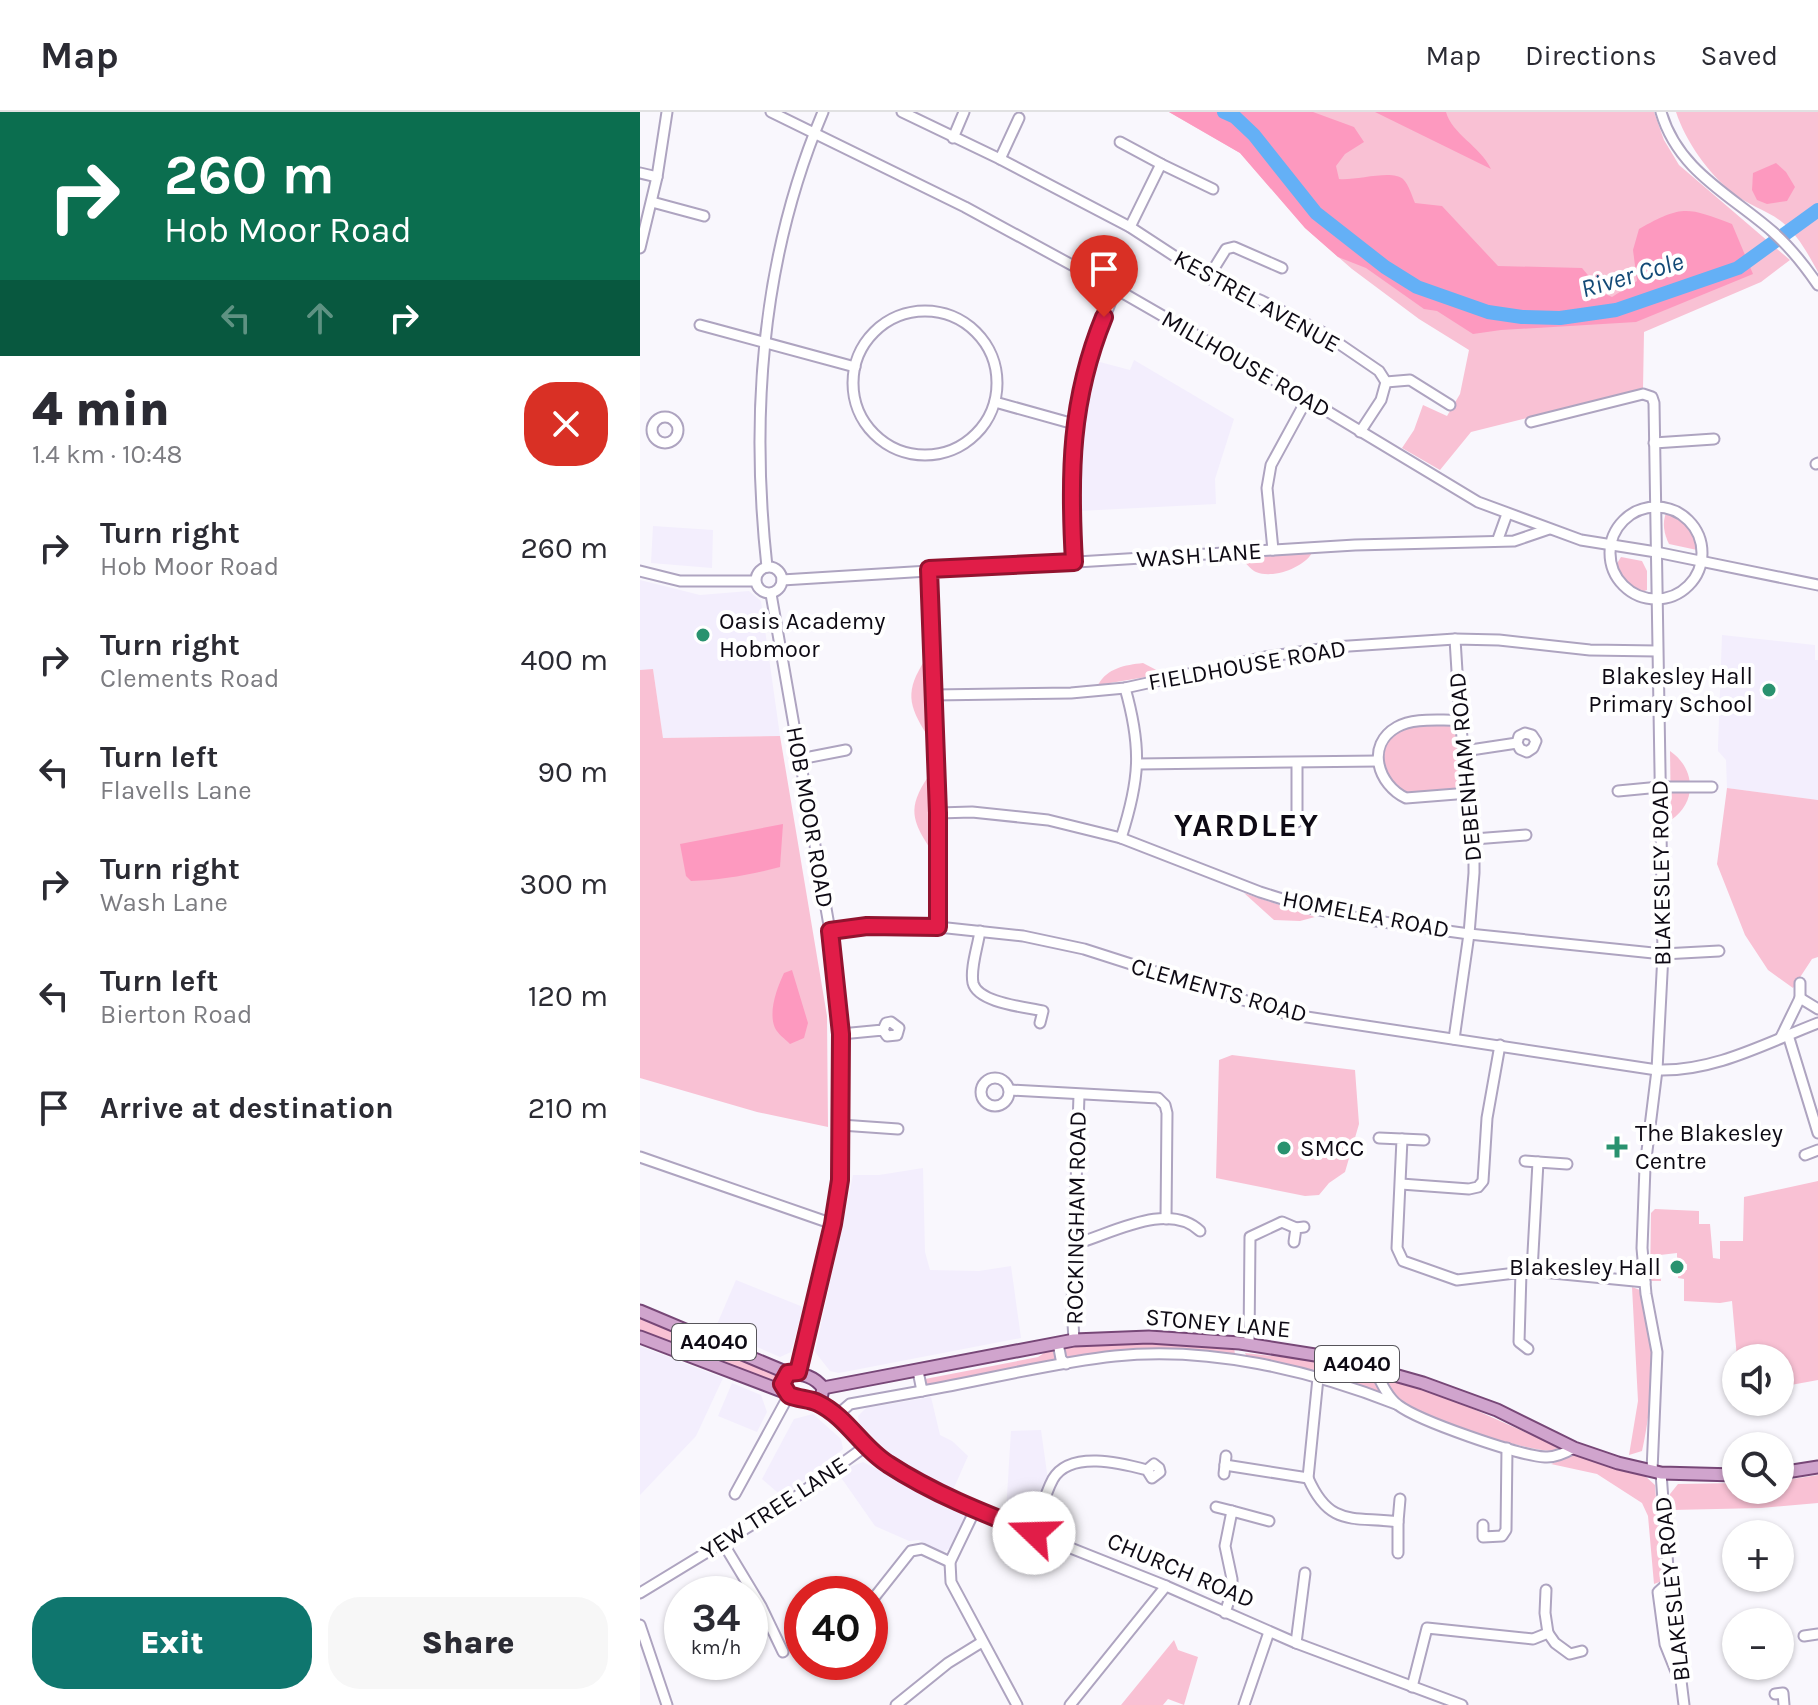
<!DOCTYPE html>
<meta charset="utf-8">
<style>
:root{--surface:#fff;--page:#f7f7f7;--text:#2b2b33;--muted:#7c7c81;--line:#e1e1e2;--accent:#0f766e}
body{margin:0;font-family:Karla,sans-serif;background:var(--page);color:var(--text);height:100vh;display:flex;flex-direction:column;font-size:30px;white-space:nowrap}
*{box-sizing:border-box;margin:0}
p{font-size:26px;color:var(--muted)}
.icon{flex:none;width:44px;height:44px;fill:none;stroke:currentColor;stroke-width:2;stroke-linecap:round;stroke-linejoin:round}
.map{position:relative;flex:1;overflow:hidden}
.panel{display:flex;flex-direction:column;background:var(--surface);width:640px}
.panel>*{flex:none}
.guide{background:#0b6e4f;color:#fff;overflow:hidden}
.fabs{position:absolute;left:1082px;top:1232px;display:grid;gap:16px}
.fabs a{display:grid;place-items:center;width:72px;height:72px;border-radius:50%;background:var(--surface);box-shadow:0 2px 6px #0004;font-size:40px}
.speed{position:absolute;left:24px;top:1464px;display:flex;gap:16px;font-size:40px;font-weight:700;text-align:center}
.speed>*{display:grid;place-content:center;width:104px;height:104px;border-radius:50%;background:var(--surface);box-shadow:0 2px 6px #0004;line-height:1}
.speed small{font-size:20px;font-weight:400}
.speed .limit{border:12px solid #d22;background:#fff;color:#111}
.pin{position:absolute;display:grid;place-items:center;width:68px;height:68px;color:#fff;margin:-82px -34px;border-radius:50% 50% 50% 0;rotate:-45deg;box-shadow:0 0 8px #0007}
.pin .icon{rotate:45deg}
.me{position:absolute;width:88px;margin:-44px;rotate:291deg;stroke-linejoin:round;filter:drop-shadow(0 0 6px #0008)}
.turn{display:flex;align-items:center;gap:28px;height:168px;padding:0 32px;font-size:36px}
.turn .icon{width:104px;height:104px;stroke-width:2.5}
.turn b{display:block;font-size:56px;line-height:68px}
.lanes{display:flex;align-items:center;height:76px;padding:0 32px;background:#0003;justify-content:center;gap:40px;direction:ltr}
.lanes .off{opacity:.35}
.round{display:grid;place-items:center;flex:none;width:84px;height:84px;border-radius:32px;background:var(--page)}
.overview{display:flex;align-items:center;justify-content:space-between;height:136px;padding:0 32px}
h1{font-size:48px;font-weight:800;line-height:60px}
.button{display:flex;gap:16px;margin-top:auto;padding:16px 32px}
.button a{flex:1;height:92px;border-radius:32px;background:var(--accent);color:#fff;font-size:32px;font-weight:800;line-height:92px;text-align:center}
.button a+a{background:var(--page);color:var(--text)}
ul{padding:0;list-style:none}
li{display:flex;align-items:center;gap:24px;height:112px;padding:0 32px}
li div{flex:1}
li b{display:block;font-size:30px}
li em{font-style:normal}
header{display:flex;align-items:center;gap:48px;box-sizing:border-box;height:112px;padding:0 40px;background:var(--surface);border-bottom:2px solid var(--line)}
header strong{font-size:38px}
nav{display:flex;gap:44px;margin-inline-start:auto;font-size:28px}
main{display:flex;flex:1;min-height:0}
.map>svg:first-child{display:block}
.built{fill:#f3eefd}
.green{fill:#f9c1d4}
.forest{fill:#fd99bf}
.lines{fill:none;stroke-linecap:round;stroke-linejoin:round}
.river{stroke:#64b0f6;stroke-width:14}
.minor-casing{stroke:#aea4c0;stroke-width:13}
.major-casing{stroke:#774777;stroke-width:15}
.minor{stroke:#fff;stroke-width:9}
.major{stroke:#d0a4cd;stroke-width:11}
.route-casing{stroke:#92132f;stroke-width:20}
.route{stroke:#e11d48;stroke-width:14}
.poi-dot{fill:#29926f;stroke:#fff;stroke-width:3}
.labels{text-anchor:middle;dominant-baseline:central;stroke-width:8;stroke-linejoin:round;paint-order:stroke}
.shield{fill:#fff;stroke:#56545a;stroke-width:2}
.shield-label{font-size:22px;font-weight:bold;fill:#0e0a14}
.street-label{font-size:24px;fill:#0e0a14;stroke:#fff}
.poi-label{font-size:24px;fill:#0e0a14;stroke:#fff;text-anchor:start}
.water-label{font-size:26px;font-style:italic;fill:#134a77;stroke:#fff}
.district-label{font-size:32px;font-weight:bold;letter-spacing:2px;fill:#0e0a14;stroke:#fff}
</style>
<header>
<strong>Map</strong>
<nav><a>Map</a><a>Directions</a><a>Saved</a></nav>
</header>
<main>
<section class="panel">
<div class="guide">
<div class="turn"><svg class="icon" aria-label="right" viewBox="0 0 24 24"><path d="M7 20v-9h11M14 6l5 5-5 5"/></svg><div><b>260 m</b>Hob Moor Road</div></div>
<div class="lanes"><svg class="icon off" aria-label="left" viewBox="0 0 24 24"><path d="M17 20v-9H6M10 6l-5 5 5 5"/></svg><svg class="icon off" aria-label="ahead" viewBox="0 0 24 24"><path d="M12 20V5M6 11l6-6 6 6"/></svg><svg class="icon" aria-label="right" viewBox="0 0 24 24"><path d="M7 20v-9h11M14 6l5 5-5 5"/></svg></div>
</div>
<div class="overview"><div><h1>4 min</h1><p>1.4 km · 10:48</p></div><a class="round" style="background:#d93025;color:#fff"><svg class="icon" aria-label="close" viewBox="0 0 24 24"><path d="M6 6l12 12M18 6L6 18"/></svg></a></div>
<ul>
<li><svg class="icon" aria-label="right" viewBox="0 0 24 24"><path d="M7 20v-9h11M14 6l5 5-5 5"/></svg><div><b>Turn right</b><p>Hob Moor Road</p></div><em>260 m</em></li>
<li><svg class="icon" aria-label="right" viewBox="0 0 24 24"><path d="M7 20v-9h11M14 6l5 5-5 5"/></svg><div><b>Turn right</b><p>Clements Road</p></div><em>400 m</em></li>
<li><svg class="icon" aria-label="left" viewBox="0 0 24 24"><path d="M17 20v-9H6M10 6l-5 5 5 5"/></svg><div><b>Turn left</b><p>Flavells Lane</p></div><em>90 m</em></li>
<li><svg class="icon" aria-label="right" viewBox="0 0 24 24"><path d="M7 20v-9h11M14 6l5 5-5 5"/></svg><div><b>Turn right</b><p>Wash Lane</p></div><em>300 m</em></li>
<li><svg class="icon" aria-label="left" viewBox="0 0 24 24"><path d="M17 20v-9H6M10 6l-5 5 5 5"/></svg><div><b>Turn left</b><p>Bierton Road</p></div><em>120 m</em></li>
<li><svg class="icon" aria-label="arrive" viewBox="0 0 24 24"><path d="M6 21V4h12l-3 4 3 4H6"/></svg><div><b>Arrive at destination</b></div><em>210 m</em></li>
</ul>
<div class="button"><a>Exit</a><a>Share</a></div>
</section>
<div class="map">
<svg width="1178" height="1593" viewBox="0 0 1178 1593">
<rect width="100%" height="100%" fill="#f9f7fd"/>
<g class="built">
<path d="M494,248L594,307L575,367L576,392L439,399L437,371L443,308L456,249L490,258Z"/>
<path d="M13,414L73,418L72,456L11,451Z"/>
<path d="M0,468L60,483L109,479L121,489L140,624L23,626L13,558H0Z"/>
<path d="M1082,523L1175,533V548H1178V688L1087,676L1086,648L1078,639V634Z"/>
<path d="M283,1056L285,1140L290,1158L339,1159L371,1154L381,1226L199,1261L190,1259L175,1240L213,1063H239Z"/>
<path d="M96,1168L163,1195L151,1240L140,1245L75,1217Z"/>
<path d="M0,1234L83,1266L56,1324L0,1383Z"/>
<path d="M92,1271L121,1283L127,1300L117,1320L78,1304Z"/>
<path d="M291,1285L300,1323L312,1329L328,1344L313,1378L257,1349L219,1311L218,1304L226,1296Z"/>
<path d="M173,1302L201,1327L203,1337L143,1385L122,1367L154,1307Z"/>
<path d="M401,1318L408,1368L391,1409L366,1400L371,1319Z"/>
<path d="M223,1350L327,1403L312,1435L301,1441L279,1428L269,1429L235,1414L200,1364L212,1354Z"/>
</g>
<g class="green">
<path d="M529,0H1014L1024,28L1039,53L1150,148L1121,170L1004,220L1003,277L831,320L800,358L762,336L774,318L783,293L807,304L820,282L829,238L779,207L712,157L665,116L600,41Z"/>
<path d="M1036,0H1178V160C1168,142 1158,123 1142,110C1127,98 1107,93 1093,81C1068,61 1046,30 1036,0Z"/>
<path d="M1026,401C1046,404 1053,421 1057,438L1029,432C1024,422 1022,411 1026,401Z"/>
<path d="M672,441C663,456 633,467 616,460C611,458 605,450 601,446Z"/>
<path d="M981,445L1002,449L1007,459V478L1002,480L985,470L976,453Z"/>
<path d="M285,548L287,623C268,593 265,579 285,548Z"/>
<path d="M503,551L524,562L458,573C467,556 485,553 503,551Z"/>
<path d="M13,557L23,626L140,624L187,904L188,1015L117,1000L0,966V558Z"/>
<path d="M773,613H811L816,621L823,665L813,679C799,680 781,684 768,681C746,675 732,642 749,624C755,618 765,615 773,613Z"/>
<path d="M1030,639C1055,656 1058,690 1031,708Z"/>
<path d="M288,665L291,738C272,709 267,696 288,665Z"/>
<path d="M1087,676L1178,688V845L1172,847L1153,876L1128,858L1105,823L1077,752Z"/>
<path d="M604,781L675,805L660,809L634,808Z"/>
<path d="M592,943L715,958L719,1012L705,1060L689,1071L679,1083L665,1084L576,1066L579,948Z"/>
<path d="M1178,1069V1268L1140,1275V1246H1097L1092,1189L1080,1191L1044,1189V1167L1038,1166V1158H1047V1152L1037,1151V1141L1020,1143L1021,1169H1010L1011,1101L1015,1097L1059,1099V1112H1070L1073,1146L1080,1147V1129H1103L1104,1085Z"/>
<path d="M992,1175L1000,1178C1004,1191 1010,1206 1012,1220C1016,1249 1009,1310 1002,1339L989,1343L998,1289Z"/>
<path d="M0,1205L138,1263L136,1273L0,1218Z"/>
<path d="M480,1230L589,1235L594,1236L595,1242L591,1245L528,1239L427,1247L425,1235Z"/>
<path d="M415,1237L418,1250L288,1274L285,1267L398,1245L407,1239Z"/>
<path d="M605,1241L680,1249L733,1261L745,1281L743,1283L608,1247Z"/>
<path d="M741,1263L822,1292L925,1338C901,1346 781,1306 760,1288C752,1282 746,1271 741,1263Z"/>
<path d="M933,1343L1005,1364L1015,1373L1022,1469L1014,1472L1008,1404L1002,1391L957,1362L911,1352Z"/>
<path d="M1178,1363V1391L1121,1396L1032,1398L1029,1395L1030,1382L1038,1372L1096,1371V1378H1140V1369Z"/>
<path d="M534,1528L538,1538L558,1545L544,1593L528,1587L523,1593H481Z"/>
</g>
<g class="forest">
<path d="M529,0H673L714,15L724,30L705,42L696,54L699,67C715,69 752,57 763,67C769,73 772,84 775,91L802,94L858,154L942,156L963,181L972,185L997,169L993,138L999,117C1042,93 1047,95 1092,112L1113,162L996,210L861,218L833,222L797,199L784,197L726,156L698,145L665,116L600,41Z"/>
<path d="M735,0H806C812,22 840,34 851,57Z"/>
<path d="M1136,51L1146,60L1155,75L1147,89L1127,92L1117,88L1112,78L1113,61Z"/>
<path d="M143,712L140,755C110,763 81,768 51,769L46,764L40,732Z"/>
<path d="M152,858L168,911L164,926L150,932C145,927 138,922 135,916C128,900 137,876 144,861Z"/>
</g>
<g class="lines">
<path class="river" d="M584,0L595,5L614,23L676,101L745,155L777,175L848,200L882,205L920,206L976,198L1098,156L1178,98"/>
<defs>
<g id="minor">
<path d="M131,0L325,95L476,177L667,287L838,390L941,428L1016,440L1178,473"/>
<path d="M262,0L360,47L490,115L568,166L622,189L682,220L739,259L746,270L741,288L720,320"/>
<path d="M1021,0C1038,59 1091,83 1133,120C1151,136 1165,154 1178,173"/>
<path d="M313,26L324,0"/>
<path d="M480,30L521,52L490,115"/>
<path d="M360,47L379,6"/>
<path d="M521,52L573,77"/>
<path d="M0,61L17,65"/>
<path d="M12,90L64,104"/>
<path d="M0,136L17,65L27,0"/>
<path d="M568,166L586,137L594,135L642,156"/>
<circle cx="285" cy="271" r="72"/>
<path d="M60,213L215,255"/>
<path d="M746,270L770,268L810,293"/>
<path d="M355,290L434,312"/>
<circle cx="25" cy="318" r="13"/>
<path d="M891,310L1003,282L1012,285L1014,291L1023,842L1017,958L1005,1055L1002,1136L1006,1182L1017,1240L1012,1359"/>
<path d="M1014,331L1074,327"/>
<path d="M1176,352L1178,351"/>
<circle cx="1016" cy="441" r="46"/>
<path d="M858,427L867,402"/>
<path d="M633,438L627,376L631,353L667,287"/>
<path d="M434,450C432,405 428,359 434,313C440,266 458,221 476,177"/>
<circle cx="129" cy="468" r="13"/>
<path d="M127,455C110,300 122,144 183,0"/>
<path d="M289,457L298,701V815"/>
<path d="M0,459L40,469H115"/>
<path d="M142,468L715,433L874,429L909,417"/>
<path d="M131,482L190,819L201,922L200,1068L186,1146L158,1260"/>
<path d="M293,583L431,581L485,576L625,545L694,535L815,527L859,528L950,538L1017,539"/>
<path d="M820,608C801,609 774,605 757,615C725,633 738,673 766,686L829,681"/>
<path d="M824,639L877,631L879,624L885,621L892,623L896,629L893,636L887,640L880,637L877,631"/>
<path d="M160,647L206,638"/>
<path d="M657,651V710"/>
<path d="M498,652L738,649"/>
<path d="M978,679L1020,675H1072"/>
<path d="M298,701L332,700L408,708L481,726L620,780L674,797L729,808L829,822L1023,842L1079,839"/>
<path d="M481,726C500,667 502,636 485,576"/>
<path d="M834,727L886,723"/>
<path d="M190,819L227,814L298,815L383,824L444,837L647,902L1017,958C1074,960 1126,931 1178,911"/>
<path d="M340,819C338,834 330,856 333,871C338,891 386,895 403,899L400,911"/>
<path d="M1160,871V886"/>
<path d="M201,922L243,918L246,911L251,910L259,916L257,923L247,924L243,918"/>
<path d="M1148,923L1178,1021"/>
<path d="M1141,925L1160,886L1178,897"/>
<path d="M814,927L829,822L834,761V727L820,608L815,527"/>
<circle cx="355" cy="980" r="14"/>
<path d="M370,978L518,986L525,993L527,1001L526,1107"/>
<path d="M201,1013L258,1017"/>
<path d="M739,1026L762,1027L757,1136L763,1149L817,1168L892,1159L1005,1170"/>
<path d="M762,1027L784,1028"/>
<path d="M1165,1043L1178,1038"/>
<path d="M0,1045L193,1112"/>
<path d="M885,1049L898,1050"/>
<path d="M761,1072L829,1077L838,1075L843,1069L847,1006L860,933"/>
<path d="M654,1130L656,1116L664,1115"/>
<path d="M435,1132C469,1123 528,1088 560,1119"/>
<path d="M892,1159L898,1050L927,1052"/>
<path d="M881,1160L879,1230L888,1237"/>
<path d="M434,1228L432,1194L439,983"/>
<path d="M418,1231L421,1247L426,1252"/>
<path d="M609,1232L610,1125L642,1110L656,1116"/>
<path d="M734,1256C740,1268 747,1285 758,1293C779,1309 877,1343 905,1345C915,1346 925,1341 934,1336"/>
<path d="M278,1259L282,1279C346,1268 410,1251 475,1244C568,1234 670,1258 756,1292"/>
<path d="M176,1290L209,1315L244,1350L310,1388L526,1474L656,1531L822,1593"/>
<path d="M196,1304L210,1292L282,1279"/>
<path d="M585,1353L668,1366L678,1266"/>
<path d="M1021,1361L1029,1470L1044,1593"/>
<path d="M584,1362L586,1344"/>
<path d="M668,1366C690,1416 713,1404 758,1410L760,1387"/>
<path d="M95,1382L149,1283"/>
<path d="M576,1395L592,1399"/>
<path d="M335,1398L310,1450L311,1470L377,1593"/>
<path d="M843,1413V1425L862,1424L866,1418L867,1336"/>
<path d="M394,1421C400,1404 404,1383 413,1367C430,1338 481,1351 507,1358L514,1352L519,1356L520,1360L512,1366L507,1358"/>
<path d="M83,1431L121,1494L143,1540"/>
<path d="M758,1441V1410"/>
<path d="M1029,1470L1018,1480L1025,1532L1037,1562"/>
<path d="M0,1481L146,1392L226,1334"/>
<path d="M233,1487L271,1439L282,1437L310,1450"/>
<path d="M585,1501L592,1479V1467L585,1434L592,1399L629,1409"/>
<path d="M0,1513L27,1593"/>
<path d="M908,1521L915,1531L930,1542L942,1539"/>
<path d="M1164,1524L1178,1522"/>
<path d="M656,1531L665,1461"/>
<path d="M772,1575L787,1516L893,1527L908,1521L905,1501L906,1478"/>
<path d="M1135,1582L1143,1581L1144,1593"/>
<path d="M256,1593L308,1551L342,1530"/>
<path d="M430,1593L526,1474"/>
<path d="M604,1593L629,1520"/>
</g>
<g id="major">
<path d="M0,1199L143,1259C158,1262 173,1262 183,1276"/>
<path d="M0,1225L168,1289L181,1287L183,1276"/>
<path d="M183,1276L434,1228L509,1225L600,1231L694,1246L783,1271L857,1298L934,1336L978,1351L1021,1361L1096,1363"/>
<path d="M1140,1361L1178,1355"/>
</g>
</defs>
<use href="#minor" class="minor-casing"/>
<use href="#major" class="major-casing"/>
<use href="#minor" class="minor"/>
<use href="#major" class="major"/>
</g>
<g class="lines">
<defs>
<path id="route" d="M394,1421C343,1401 294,1382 248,1352C222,1336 207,1305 178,1291C170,1287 158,1287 149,1283L142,1272L148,1261L158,1260L159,1256L193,1112L200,1068L201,922L190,819L227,814L298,815V701L289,457L434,450C429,362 430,288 464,205"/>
</defs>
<use href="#route" class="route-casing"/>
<use href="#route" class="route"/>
</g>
<g class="poi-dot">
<circle cx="63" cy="523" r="8"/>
<circle cx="1129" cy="578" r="8"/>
<path d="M973 1023h8v8h8v8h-8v8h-8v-8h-8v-8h8z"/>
<circle cx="644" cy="1036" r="8"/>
<circle cx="1037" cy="1155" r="8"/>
</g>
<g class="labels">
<g class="shield">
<rect x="32" y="1212" width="84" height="36" rx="6"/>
<rect x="675" y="1234" width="84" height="36" rx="6"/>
</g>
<g class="shield-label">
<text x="74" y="1230">A4040</text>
<text x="717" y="1252">A4040</text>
</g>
<g class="street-label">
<text transform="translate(617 189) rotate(29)">KESTREL AVENUE</text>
<text transform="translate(606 252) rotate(30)">MILLHOUSE ROAD</text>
<text transform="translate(559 443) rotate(-4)">WASH LANE</text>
<text transform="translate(607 553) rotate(-10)">FIELDHOUSE ROAD</text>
<text transform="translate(825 655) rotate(-95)">DEBENHAM ROAD</text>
<text transform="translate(170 705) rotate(80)">HOB MOOR ROAD</text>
<text transform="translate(1021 761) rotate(-91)">BLAKESLEY ROAD</text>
<text transform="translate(726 802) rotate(11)">HOMELEA ROAD</text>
<text transform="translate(579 878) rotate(16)">CLEMENTS ROAD</text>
<text transform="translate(436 1106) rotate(-89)">ROCKINGHAM ROAD</text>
<text transform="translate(578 1211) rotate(5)">STONEY LANE</text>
<text transform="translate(134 1396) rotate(-33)">YEW TREE LANE</text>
<text transform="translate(541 1458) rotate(23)">CHURCH ROAD</text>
<text transform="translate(1032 1477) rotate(-96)">BLAKESLEY ROAD</text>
</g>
<g class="poi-label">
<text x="79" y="509">Oasis Academy<tspan x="79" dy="28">Hobmoor</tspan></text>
<text x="1113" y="564" text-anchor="end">Blakesley Hall<tspan x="1113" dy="28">Primary School</tspan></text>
<text x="995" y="1021">The Blakesley<tspan x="995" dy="28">Centre</tspan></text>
<text x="660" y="1036">SMCC</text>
<text x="1021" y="1155" text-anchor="end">Blakesley Hall</text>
</g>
<g class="water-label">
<text transform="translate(992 163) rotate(-16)">River Cole</text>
</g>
<g class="district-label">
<text x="607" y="713">YARDLEY</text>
</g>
</g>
</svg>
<div class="fabs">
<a><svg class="icon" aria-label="sound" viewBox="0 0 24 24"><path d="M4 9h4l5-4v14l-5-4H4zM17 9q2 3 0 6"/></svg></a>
<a><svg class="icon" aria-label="search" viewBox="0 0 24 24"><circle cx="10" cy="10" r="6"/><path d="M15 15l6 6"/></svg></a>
<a>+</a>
<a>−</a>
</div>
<div class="speed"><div>34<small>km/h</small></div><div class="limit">40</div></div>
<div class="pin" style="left:464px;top:205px;background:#d93025"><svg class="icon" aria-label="arrive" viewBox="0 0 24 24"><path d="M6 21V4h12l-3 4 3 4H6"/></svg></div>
<svg class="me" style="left:394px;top:1421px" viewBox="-20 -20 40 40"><circle r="19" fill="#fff"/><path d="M0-13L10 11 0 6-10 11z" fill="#e11d48"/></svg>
</div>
</main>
